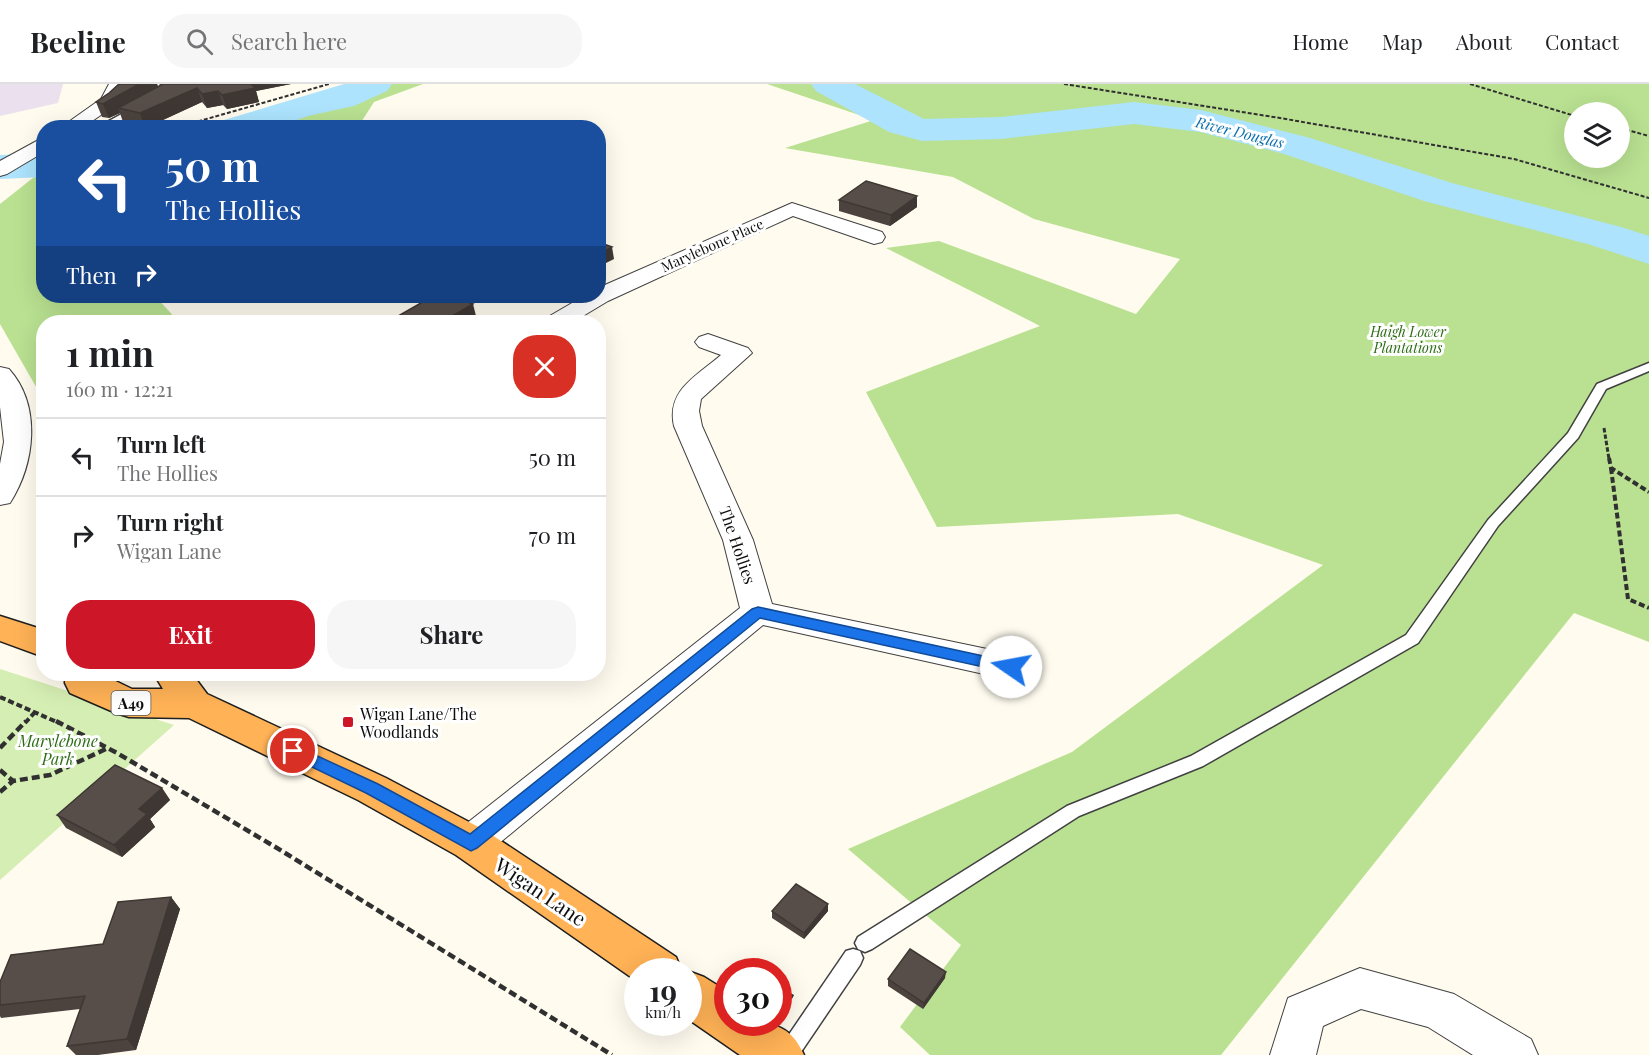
<!DOCTYPE html>
<meta charset="utf-8">
<style>
:root{--surface:#fff;--page:#f6f6f6;--text:#202124;--muted:#757577;--line:#e0e0e0;--accent:#ce1629}
body{margin:0;font-family:"Playfair Display",serif;background:var(--page);color:var(--text);height:100vh;display:flex;flex-direction:column;font-size:22px;white-space:nowrap}
*{box-sizing:border-box;margin:0}
p{font-size:20px;color:var(--muted)}
.icon{flex:none;width:33px;height:33px;fill:none;stroke:currentColor;stroke-width:2;stroke-linecap:round;stroke-linejoin:round}
.map{position:relative;flex:1;overflow:hidden}
.side{position:absolute;left:36px;top:231px;width:570px;height:366px;display:flex;flex-direction:column;background:var(--surface);border-radius:24px;box-shadow:0 6px 24px #0002}
.side>*{flex:none}
.top-card{position:absolute;left:36px;top:36px;width:570px;height:183px;border-radius:24px;box-shadow:0 6px 24px #0002;background:#1a4fa0;color:#fff;overflow:hidden}
.controls{position:absolute;left:1564px;top:18px;display:grid;gap:12px}
.controls a{display:grid;place-items:center;width:66px;height:66px;border-radius:50%;background:var(--surface);box-shadow:0 6px 24px #0002;font-size:30px}
.speed{position:absolute;left:624px;top:874px;display:flex;gap:12px;font-size:30px;font-weight:700;text-align:center}
.speed>*{display:grid;place-content:center;width:78px;height:78px;border-radius:50%;background:var(--surface);box-shadow:0 6px 24px #0002;line-height:1}
.speed small{font-size:15px;font-weight:400}
.speed .limit{border:9px solid #d22;background:#fff;color:#111}
.pin{position:absolute;display:grid;place-items:center;width:51px;height:51px;color:#fff;margin:-26px;border:3px solid #fff;border-radius:50%;box-shadow:0 2px 6px #0007}
.me{position:absolute;width:66px;margin:-33px;rotate:282deg;stroke-linejoin:round;filter:drop-shadow(0 0 4px #0008)}
.turn{display:flex;align-items:center;gap:21px;height:126px;padding:0 30px;font-size:27px}
.turn .icon{width:78px;height:78px;stroke-width:2.5}
.turn b{display:block;font-size:42px;line-height:51px}
.then{display:flex;align-items:center;height:57px;padding:0 30px;background:#0003;gap:12px;font-size:22px}
.round{display:grid;place-items:center;flex:none;width:63px;height:63px;border-radius:24px;background:var(--page)}
.summary{display:flex;align-items:center;justify-content:space-between;height:102px;padding:0 30px}
h1{font-size:36px;font-weight:700;line-height:45px}
.button{display:flex;gap:12px;margin-top:auto;padding:12px 30px}
.button a{flex:1;height:69px;border-radius:24px;background:var(--accent);color:#fff;font-size:24px;font-weight:700;line-height:69px;text-align:center}
.button a+a{background:var(--page);color:var(--text)}
ul{padding:0;list-style:none}
li{display:flex;align-items:center;gap:18px;height:78px;padding:0 30px;border-top:2px solid var(--line)}
li div{flex:1}
li b{display:block;font-size:22px}
li em{font-style:normal}
header{display:flex;align-items:center;gap:36px;box-sizing:border-box;height:84px;padding:0 30px;background:var(--surface);border-bottom:2px solid var(--line)}
header strong{font-size:28px}
nav{display:flex;gap:33px;margin-inline-start:auto;font-size:21px}
.search{width:420px;height:54px;background:var(--page);display:flex;align-items:center;gap:15px;box-sizing:border-box;padding:0 21px;border-radius:24px;color:var(--muted);font-size:22px}
.map>svg:first-child{display:block}
.industrial{fill:#ebe1ee}
.green{fill:#d5eeb3}
.forest{fill:#b9e191;fill-rule:evenodd}
.lines{fill:none;stroke-linecap:round;stroke-linejoin:round}
.river{fill:#ade3fd;fill-rule:evenodd}
.service-casing{stroke:#414141;stroke-width:3}
.minor-casing{stroke:#414141;stroke-width:2}
.trunk-casing{stroke:#1f1f1f;stroke-width:3}
.path-far3{stroke:#303030;stroke-width:2;stroke-dasharray:4 2;stroke-linecap:butt}
.path-far2{stroke:#303030;stroke-width:3;stroke-dasharray:4.5 2;stroke-linecap:butt}
.path-far1{stroke:#303030;stroke-width:4;stroke-dasharray:6 3;stroke-linecap:butt}
.path{stroke:#303030;stroke-width:4.5;stroke-dasharray:8 4;stroke-linecap:butt}
.service{fill:#fff;fill-rule:evenodd}
.minor{fill:#fff;fill-rule:evenodd}
.trunk{fill:#ffb256;fill-rule:evenodd}
.wall{fill:#4c433f}
.shaded-wall{fill:#3e3733}
.building{fill:#584e49;stroke:#3e3733;stroke-width:1.5}
.route{fill:#1a73e8;stroke:#114b97;stroke-width:1.5}
.poi-dot{fill:#ce1629;stroke:#fff;stroke-width:2}
.labels{text-anchor:middle;dominant-baseline:central;stroke-width:6;stroke-linejoin:round;paint-order:stroke}
.far-street-label{font-size:14px;fill:#0e0e0e;stroke:#fff}
.far-park-label{font-size:14px;font-style:italic;fill:#2d6d16;stroke:#fff}
.far-water-label{font-size:15px;font-style:italic;fill:#096fae;stroke:#fff}
.shield{fill:#fff;stroke:#565656;stroke-width:1.5}
.shield-label{font-size:15px;font-weight:bold;fill:#0e0e0e}
.street-label{font-size:16px;fill:#0e0e0e;stroke:#fff}
.poi-label{font-size:16px;fill:#0e0e0e;stroke:#fff;text-anchor:start}
.park-label{font-size:16px;font-style:italic;fill:#2d6d16;stroke:#fff}
.near-street-label{font-size:20px;fill:#0e0e0e;stroke:#fff}
</style>
<header>
<strong>Beeline</strong>
<div class="search"><svg class="icon" aria-label="search" viewBox="0 0 24 24"><circle cx="10" cy="10" r="6"/><path d="M15 15l6 6"/></svg>Search here</div>
<nav><a>Home</a><a>Map</a><a>About</a><a>Contact</a></nav>
</header>
<div class="map">
<svg width="1649" height="971" viewBox="0 0 1649 971">
<rect width="100%" height="100%" fill="#fffbef"/>
<path class="industrial" d="M0,0H63L58,19L0,32Z"/>
<path class="green" d="M0,585L174,641L0,796Z"/>
<g class="forest">
<path d="M355,0H423L374,18L358,43H254L330,23Z"/>
<path d="M767,0H1649V558L1574,529L1221,971H930L900,943L961,861L848,765L1072,668L1323,481L1178,430L937,443L866,308L1040,242L886,164L939,157L1136,230L1180,175L1034,135L953,93L785,64L874,36ZM1575,28H1620V74H1575Z"/>
<path d="M43,86L44,212H155L179,238H44L43,315L0,240V120Z"/>
</g>
<g class="lines">
<g class="river">
<path d="M344,0H392L387,7L354,22L308,32L275,44H219L224,36Z"/>
<path d="M811,0H855L924,35L1001,33L1134,18L1201,26L1310,54L1452,99L1621,143L1649,152V180L1591,161L1424,117L1284,70L1200,48L1134,40L1001,55L922,57L889,48L816,7Z"/>
<path d="M44,69V93L0,95V71Z"/>
</g>
<defs>
<g id="service">
<path d="M161,0H169V11L108,44H96L162,8Z"/>
<path d="M1649,279V287L1606,305L1578,354L1498,442L1418,559L1203,682L1079,732L872,865L865,868L858,865L855,859L858,853L1067,722L1191,672L1406,551L1488,436L1568,349L1597,300Z"/>
<path d="M853,865L860,867L863,874L860,881L799,971H775L846,867Z"/>
</g>
<g id="minor">
<path d="M109,0H127L114,22L82,44H60L101,15Z"/>
<path d="M44,53V68L7,90L0,92V77Z"/>
<path d="M792,119L882,148L885,153L882,158L874,160L793,132L608,217L573,238H545L548,233L584,212H598V204Z"/>
<path d="M708,250L748,264L752,269L701,315L699,327L702,342L753,456L772,520L1011,570L1023,574L1028,583L1023,592L1011,596L763,541L485,771L471,776L457,771L451,759L457,747L740,524L723,456L674,342C666,306 697,292 721,271L699,263L695,258L699,253Z"/>
<path d="M0,283L9,285C42,322 35,380 10,419L0,421V380L4,358L0,323Z"/>
<path d="M1360,884L1454,910L1531,955L1538,971H1473L1428,943L1361,925L1323,942L1316,971H1270L1288,914Z"/>
</g>
<g id="trunk">
<path d="M0,532L44,546V573L0,557Z"/>
<path d="M65,590H101L132,605H163L154,590H192L207,610L386,694L486,747L676,873L682,888H638V898L456,771L358,716L189,634L129,633L116,629L70,609L65,599Z"/>
<path d="M688,887L704,893L728,908V939C763,939 788,934 804,971H740L688,935V888H684Z"/>
</g>
</defs>
<use href="#service" class="service-casing"/>
<use href="#minor" class="minor-casing"/>
<use href="#trunk" class="trunk-casing"/>
<g class="path-far3">
<path d="M1064,0L1280,34L1514,75L1649,114"/>
<path d="M1470,0L1575,32"/>
<path d="M175,44L329,0"/>
<path d="M1620,44L1649,52"/>
</g>
<path class="path-far2" d="M1604,344L1609,375"/>
<g class="path-far1">
<path d="M1609,374L1611,384L1649,408"/>
<path d="M1611,384L1628,515L1649,524"/>
<path d="M0,613L59,639"/>
<path d="M25,639L36,627"/>
</g>
<g class="path">
<path d="M56,637L117,669L277,764L612,971"/>
<path d="M0,664L26,637"/>
<path d="M0,686L13,697"/>
<path d="M0,708L13,697L50,691L108,664"/>
<path d="M778,905L793,913"/>
</g>
<use href="#service" class="service"/>
<use href="#minor" class="minor"/>
<use href="#trunk" class="trunk"/>
</g>
<g class="wall">
<path d="M119,0H157L158,3L163,0H291L256,7L259,18L227,25L223,21L207,24L202,18L146,44L123,38L120,29L109,34L102,33L96,18L109,9Z"/>
<path d="M839,116L917,123L890,142L839,127Z"/>
<path d="M398,232H476L465,238H400Z"/>
<path d="M162,704L170,716L150,735L155,743L122,773L66,744L57,731Z"/>
<path d="M171,813L180,825L136,966L98,971H76L67,962L80,925L1,934L0,932V898L103,860Z"/>
<path d="M828,820V827L804,855L772,834V827Z"/>
<path d="M945,894L923,925L888,902V895Z"/>
</g>
<g class="shaded-wall">
<path d="M139,0H157L160,7L118,24L120,29L109,34L103,20Z"/>
<path d="M248,0H291L256,7L259,18L227,25L222,11Z"/>
<path d="M197,4L202,18L145,44L140,29Z"/>
<path d="M218,7L223,21L207,24L202,10Z"/>
<path d="M917,112V123L890,142L891,131Z"/>
<path d="M612,163L614,175L598,183V171Z"/>
<path d="M473,220L476,232L465,238H442Z"/>
<path d="M162,704L170,716L150,735L155,743L122,773L114,761L139,725Z"/>
<path d="M171,813L180,825L136,966L127,955Z"/>
<path d="M828,820V827L804,855V849Z"/>
<path d="M946,888L945,894L923,925L924,919Z"/>
</g>
<g class="building">
<path d="M119,0H139L103,20L96,18L109,9Z"/>
<path d="M163,0H251L255,4L222,11L218,7L202,10L197,4L140,29L118,24Z"/>
<path d="M866,97L917,112L891,131L839,116Z"/>
<path d="M598,158L612,163L598,171Z"/>
<path d="M433,212H451L473,220L442,238H414L398,232Z"/>
<path d="M115,681L162,704L139,725L147,730L114,761L57,731Z"/>
<path d="M796,800L828,820L804,849L772,827Z"/>
<path d="M171,813L127,955L67,962L85,912L0,921V898L11,871L103,860L118,818Z"/>
<path d="M910,865L946,888L924,919L888,895Z"/>
</g>
<path class="route" d="M758,523L1011,578L1016,579L1018,583L1016,587L1011,589L760,534L477,764L471,767L366,709L287,671L285,667L287,663L293,661L298,663L378,700L470,750L752,525Z"/>
<rect class="poi-dot" x="342" y="632" width="12" height="12" rx="3"/>
<g class="labels">
<g class="far-street-label">
<text transform="translate(712 161) rotate(-24)">Marylebone Place</text>
</g>
<g class="far-park-label">
<text x="1408" y="247">Haigh Lower<tspan x="1408" dy="16">Plantations</tspan></text>
</g>
<g class="far-water-label">
<text transform="translate(1240 48) rotate(14)">River Douglas</text>
</g>
<rect class="shield" x="111.5" y="607" width="39" height="24" rx="4.5"/>
<g class="shield-label">
<text x="131" y="619">A49</text>
</g>
<g class="street-label">
<text transform="translate(738 461) rotate(71)">The Hollies</text>
</g>
<g class="poi-label">
<text x="360" y="629">Wigan Lane/The<tspan x="360" dy="18">Woodlands</tspan></text>
</g>
<g class="park-label">
<text x="58" y="656">Marylebone<tspan x="58" dy="18">Park</tspan></text>
</g>
<g class="near-street-label">
<text transform="translate(541 807) rotate(34)">Wigan Lane</text>
</g>
</g>
</svg>
<div class="controls">
<a><svg class="icon" aria-label="layers" viewBox="0 0 24 24"><path d="M12 4l9 5-9 5-9-5zM3 14l9 5 9-5"/></svg></a>
</div>
<div class="speed"><div>19<small>km/h</small></div><div class="limit">30</div></div>
<div class="pin" style="left:293px;top:667px;background:#d93025"><svg class="icon" aria-label="arrive" viewBox="0 0 24 24"><path d="M6 21V4h12l-3 4 3 4H6"/></svg></div>
<svg class="me" style="left:1011px;top:583px" viewBox="-20 -20 40 40"><circle r="19" fill="#fff"/><path d="M0-13L10 11 0 6-10 11z" fill="#1a73e8"/></svg>
<div class="top-card">
<div class="turn"><svg class="icon" aria-label="left" viewBox="0 0 24 24"><path d="M17 20v-9H6M10 6l-5 5 5 5"/></svg><div><b>50 m</b>The Hollies</div></div>
<div class="then">Then<svg class="icon" aria-label="right" viewBox="0 0 24 24"><path d="M7 20v-9h11M14 6l5 5-5 5"/></svg></div>
</div>
<section class="side">
<div class="summary"><div><h1>1 min</h1><p>160 m · 12:21</p></div><a class="round" style="background:#d93025;color:#fff"><svg class="icon" aria-label="close" viewBox="0 0 24 24"><path d="M6 6l12 12M18 6L6 18"/></svg></a></div>
<ul>
<li><svg class="icon" aria-label="left" viewBox="0 0 24 24"><path d="M17 20v-9H6M10 6l-5 5 5 5"/></svg><div><b>Turn left</b><p>The Hollies</p></div><em>50 m</em></li>
<li><svg class="icon" aria-label="right" viewBox="0 0 24 24"><path d="M7 20v-9h11M14 6l5 5-5 5"/></svg><div><b>Turn right</b><p>Wigan Lane</p></div><em>70 m</em></li>
</ul>
<div class="button"><a>Exit</a><a>Share</a></div>
</section>
</div>
